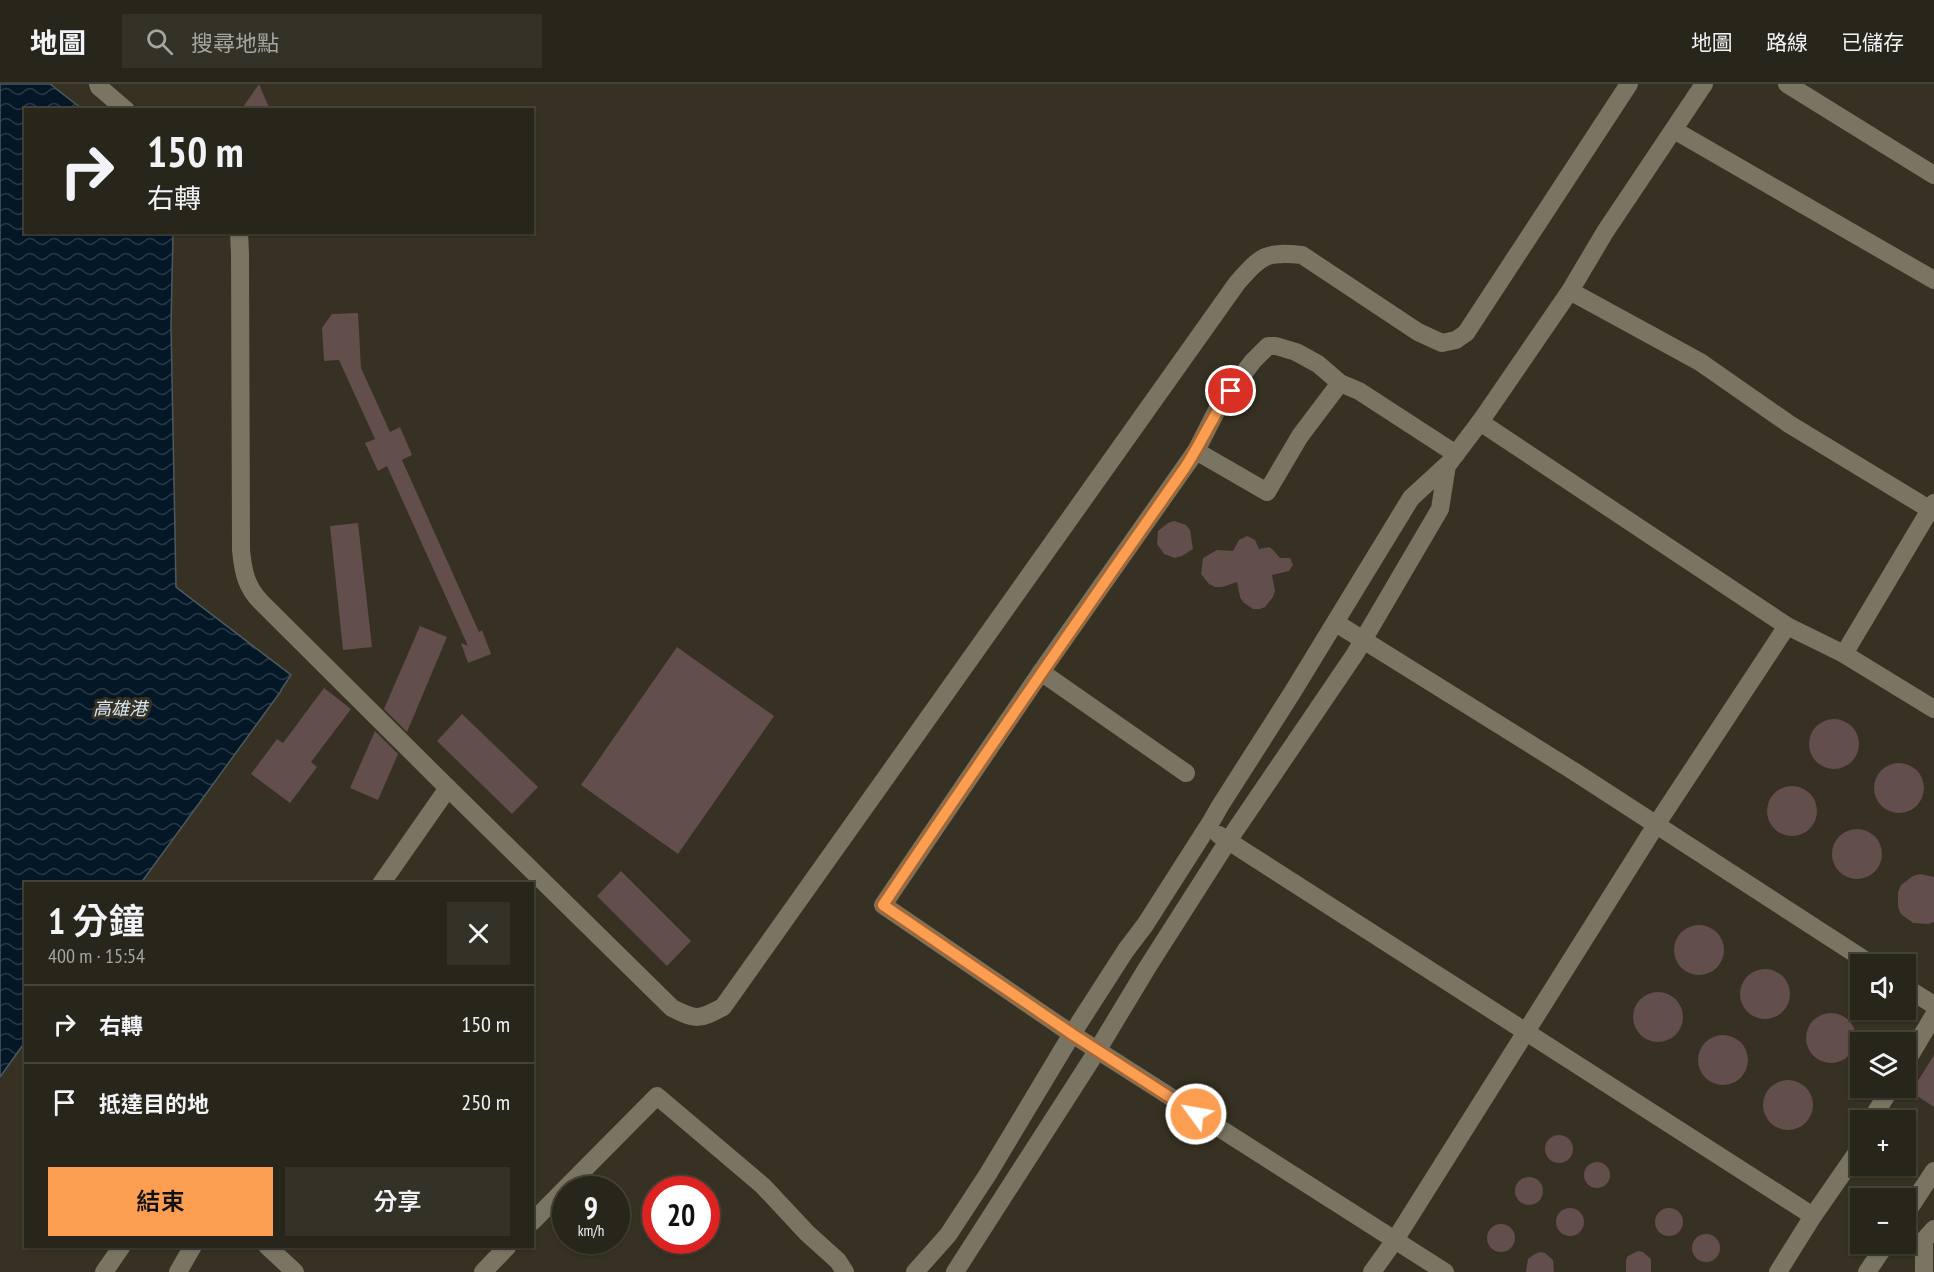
<!DOCTYPE html>
<html lang="zh-TW">
<meta charset="utf-8">
<style>
:root{--surface:#28251a;--page:#343127;--text:#f1f3f6;--muted:#a5a5a2;--line:#444239;--accent:#fb9e52}
body{margin:0;font-family:"PT Sans Narrow","Noto Sans TC",sans-serif;background:var(--page);color:var(--text);height:100vh;display:flex;flex-direction:column;font-size:22px;white-space:nowrap}
*{box-sizing:border-box;margin:0}
p{font-size:20px;color:var(--muted)}
.icon{flex:none;width:33px;height:33px;fill:none;stroke:currentColor;stroke-width:2;stroke-linecap:round;stroke-linejoin:round}
.map{position:relative;flex:1;overflow:hidden}
.panel{position:absolute;left:24px;top:798px;width:510px;height:366px;display:flex;flex-direction:column;background:var(--surface);border-radius:0px;box-shadow:0 2px 4px #0004,0 0 0 2px var(--line)}
.panel>*{flex:none}
.top-card{position:absolute;left:24px;top:24px;width:510px;height:126px;border-radius:0px;box-shadow:0 2px 4px #0004,0 0 0 2px var(--line);background:#28251a;color:var(--text);overflow:hidden}
.controls{position:absolute;left:1850px;top:870px;display:grid;gap:12px}
.controls a{display:grid;place-items:center;width:66px;height:66px;border-radius:0px;background:var(--surface);box-shadow:0 2px 4px #0004,0 0 0 2px var(--line);font-size:30px}
.speed{position:absolute;left:552px;top:1092px;display:flex;gap:12px;font-size:30px;font-weight:700;text-align:center}
.speed>*{display:grid;place-content:center;width:78px;height:78px;border-radius:50%;background:var(--surface);box-shadow:0 2px 4px #0004,0 0 0 2px var(--line);line-height:1}
.speed small{font-size:15px;font-weight:400}
.speed .limit{border:9px solid #d22;background:#fff;color:#111}
.pin{position:absolute;display:grid;place-items:center;width:51px;height:51px;color:#fff;margin:-26px;border:3px solid #fff;border-radius:50%;box-shadow:0 2px 6px #0007}
.me{position:absolute;width:66px;margin:-33px;rotate:302deg;stroke-linejoin:round;filter:drop-shadow(0 0 4px #0008)}
.turn{display:flex;align-items:center;gap:21px;height:126px;padding:0 24px;font-size:27px}
.turn .icon{width:78px;height:78px;stroke-width:2.5}
.turn b{display:block;font-size:42px;line-height:51px}
.round{display:grid;place-items:center;flex:none;width:63px;height:63px;border-radius:0px;background:var(--page)}
.head{display:flex;align-items:center;justify-content:space-between;height:102px;padding:0 24px}
h1{font-size:36px;font-weight:600;line-height:45px}
.primary-button{display:flex;gap:12px;margin-top:auto;padding:12px 24px}
.primary-button a{flex:1;height:69px;border-radius:0px;background:var(--accent);color:#111;font-size:24px;font-weight:600;line-height:69px;text-align:center}
.primary-button a+a{background:var(--page);color:var(--text)}
ul{padding:0;list-style:none}
li{display:flex;align-items:center;gap:18px;height:78px;padding:0 24px;border-top:2px solid var(--line)}
li div{flex:1}
li b{display:block;font-size:22px}
li em{font-style:normal}
header{display:flex;align-items:center;gap:36px;box-sizing:border-box;height:84px;padding:0 30px;background:var(--surface);border-bottom:2px solid var(--line)}
header strong{font-size:28px}
nav{display:flex;gap:33px;margin-inline-start:auto;font-size:21px}
.search{width:420px;height:54px;background:var(--page);display:flex;align-items:center;gap:15px;box-sizing:border-box;padding:0 21px;border-radius:0px;color:var(--muted);font-size:22px}
.map>svg:first-child{display:block}
.water{fill:url(#water-waves);stroke:#4c5961;stroke-width:1.5}
.building{fill:#624e4d}
.lines{fill:none;stroke-linecap:round;stroke-linejoin:round}
.minor{stroke:#7a7563;stroke-width:18}
.route-casing{stroke:#a36735;stroke-width:15}
.route{stroke:#fb9e52;stroke-width:10}
.labels{text-anchor:middle;dominant-baseline:central;stroke-width:6;stroke-linejoin:round;paint-order:stroke}
.water-label{font-size:18px;font-style:italic;fill:#d6e7f5;stroke:#363122}
</style>
<header>
<strong>地圖</strong>
<div class="search"><svg class="icon" aria-label="search" viewBox="0 0 24 24"><circle cx="10" cy="10" r="6"/><path d="M15 15l6 6"/></svg>搜尋地點</div>
<nav><a>地圖</a><a>路線</a><a>已儲存</a></nav>
</header>
<div class="map">
<svg width="1934" height="1188" viewBox="0 0 1934 1188">
<defs>
<pattern id="water-waves" width="16" height="10" patternUnits="userSpaceOnUse" patternTransform="scale(1.5)"><rect width="16" height="10" fill="#041727"/><path d="M0 5q4-4 8 0t8 0" fill="none" stroke="#293946"/></pattern>
</defs>
<rect width="100%" height="100%" fill="#363122"/>
<path class="water" d="M0,0H50L82,25L26,26V148L173,149L171,241L176,503L291,591L281,606V607L141,799L26,800L25,958L0,993Z"/>
<g class="building">
<path d="M259,0L270,26H241Z"/>
<path d="M358,229L361,284L390,348L400,343L412,371L402,376L479,548L482,546L491,570L468,579L461,559L468,562L387,382L378,387L365,359L375,355L339,276L324,277L322,244L332,230Z"/>
<path d="M1174,437L1186,441L1190,446L1193,465L1182,472L1175,474L1164,470L1157,460L1158,447L1168,439Z"/>
<path d="M358,439L372,563L343,566L330,442Z"/>
<path d="M1247,452L1255,456L1259,465L1269,463L1272,465L1280,474H1290L1293,481L1289,487L1272,491L1275,507L1273,513L1265,523L1260,525H1253L1243,518L1240,513L1237,498L1222,503H1215L1209,500L1201,490L1203,474L1217,466L1233,467L1239,456Z"/>
<path d="M420,542L447,553L407,648L384,625Z"/>
<path d="M677,563L774,632L678,770L581,701Z"/>
<path d="M324,604L351,625L311,678L317,683L290,719L251,690L277,655L283,659Z"/>
<path d="M462,630L538,703L512,730L437,657Z"/>
<circle cx="1834" cy="660" r="25"/>
<path d="M375,647L398,670L378,716L350,704Z"/>
<circle cx="1899" cy="704" r="25"/>
<circle cx="1792" cy="727" r="25"/>
<circle cx="1857" cy="770" r="25"/>
<path d="M621,787L691,857L667,882L597,812Z"/>
<path d="M1920,790L1934,793V838L1928,840L1913,839L1901,830L1898,823V808L1901,801L1913,792Z"/>
<circle cx="1699" cy="866" r="25"/>
<circle cx="1765" cy="910" r="25"/>
<circle cx="1658" cy="933" r="25"/>
<circle cx="1831" cy="954" r="25"/>
<circle cx="1723" cy="976" r="25"/>
<path d="M1934,971V1023L1911,1008Z"/>
<circle cx="1788" cy="1021" r="25"/>
<circle cx="1559" cy="1065" r="14"/>
<circle cx="1597" cy="1091" r="13"/>
<circle cx="1529" cy="1107" r="14"/>
<circle cx="1669" cy="1138" r="14"/>
<circle cx="1570" cy="1138" r="14"/>
<circle cx="1501" cy="1154" r="14"/>
<circle cx="1706" cy="1164" r="14"/>
<path d="M1638,1167L1643,1168L1651,1175V1188H1626V1176L1628,1172Z"/>
<path d="M1540,1168L1545,1169L1553,1176L1554,1188H1526L1528,1175L1535,1170Z"/>
</g>
<g class="lines">
<g class="minor">
<path d="M98,0L99,3L126,26"/>
<path d="M1787,0L1934,91"/>
<path d="M1674,46L1934,196"/>
<path d="M239,148L240,170L241,466C243,487 246,503 261,518L448,704L381,800"/>
<path d="M1570,207L1700,278L1789,340L1934,428"/>
<path d="M1480,338L1787,542L1844,570L1934,625"/>
<path d="M1196,367L1267,408L1300,352L1340,299"/>
<path d="M1449,379L1480,338L1570,207L1605,148L1704,0"/>
<path d="M1336,539L1575,688L1871,880"/>
<path d="M1844,570L1934,419"/>
<path d="M1041,588L1186,689"/>
<path d="M448,704L672,924C696,936 699,936 723,923L1237,199C1261,172 1265,167 1302,171L1418,248L1442,259L1456,256L1466,249L1629,0"/>
<path d="M1219,751L1813,1132"/>
<path d="M1905,903L1934,921"/>
<path d="M1905,980L1934,931"/>
<path d="M1871,1036L1891,1004"/>
<path d="M1905,1131L1934,1087"/>
<path d="M532,1138L657,1012L763,1102L807,1149L838,1177L845,1188"/>
<path d="M267,1162L295,1188"/>
<path d="M104,1188L122,1162"/>
<path d="M178,1188L193,1162"/>
<path d="M483,1188L508,1162"/>
<path d="M915,1188L948,1151L988,1090L1072,950L1126,866L1145,841L1212,736L1220,722L1292,609L1411,414L1447,381L1440,425L1355,570L1228,757L1147,884L1097,967L955,1188"/>
<path d="M1372,1188L1395,1156L1656,741L1787,542"/>
<path d="M1445,1188L1072,950L883,821L1041,588L1196,367L1219,322L1253,277L1268,262H1276L1296,268L1318,280L1340,299L1359,307L1456,370"/>
<path d="M1778,1188L1813,1132L1856,1070L1860,1060"/>
<path d="M1867,1188L1886,1160"/>
<path d="M1924,1188V1156L1934,1145"/>
</g>
</g>
<g class="lines">
<defs>
<path id="route" d="M1196,1030L1072,950L883,821C982,674 1082,530 1184,385C1201,360 1212,332 1231,307"/>
</defs>
<use href="#route" class="route-casing"/>
<use href="#route" class="route"/>
</g>
<g class="labels">
<g class="water-label">
<text x="120" y="624">高雄港</text>
</g>
</g>
</svg>
<div class="controls">
<a><svg class="icon" aria-label="sound" viewBox="0 0 24 24"><path d="M4 9h4l5-4v14l-5-4H4zM17 9q2 3 0 6"/></svg></a>
<a><svg class="icon" aria-label="layers" viewBox="0 0 24 24"><path d="M12 4l9 5-9 5-9-5zM3 14l9 5 9-5"/></svg></a>
<a>+</a>
<a>−</a>
</div>
<div class="speed"><div>9<small>km/h</small></div><div class="limit">20</div></div>
<div class="pin" style="left:1231px;top:307px;background:#d93025"><svg class="icon" aria-label="arrive" viewBox="0 0 24 24"><path d="M6 21V4h12l-3 4 3 4H6"/></svg></div>
<svg class="me" style="left:1196px;top:1030px" viewBox="-20 -20 40 40"><circle r="17" fill="#fb9e52" stroke="#fff" stroke-width="3"/><path d="M0-11L8 9 0 5-8 9z" fill="#fff"/></svg>
<div class="top-card">
<div class="turn"><svg class="icon" aria-label="right" viewBox="0 0 24 24"><path d="M7 20v-9h11M14 6l5 5-5 5"/></svg><div><b>150 m</b>右轉</div></div>
</div>
<section class="panel">
<div class="head"><div><h1>1 分鐘</h1><p>400 m · 15:54</p></div><a class="round"><svg class="icon" aria-label="close" viewBox="0 0 24 24"><path d="M6 6l12 12M18 6L6 18"/></svg></a></div>
<ul>
<li><svg class="icon" aria-label="right" viewBox="0 0 24 24"><path d="M7 20v-9h11M14 6l5 5-5 5"/></svg><div><b>右轉</b></div><em>150 m</em></li>
<li><svg class="icon" aria-label="arrive" viewBox="0 0 24 24"><path d="M6 21V4h12l-3 4 3 4H6"/></svg><div><b>抵達目的地</b></div><em>250 m</em></li>
</ul>
<div class="primary-button"><a>結束</a><a>分享</a></div>
</section>
</div>
